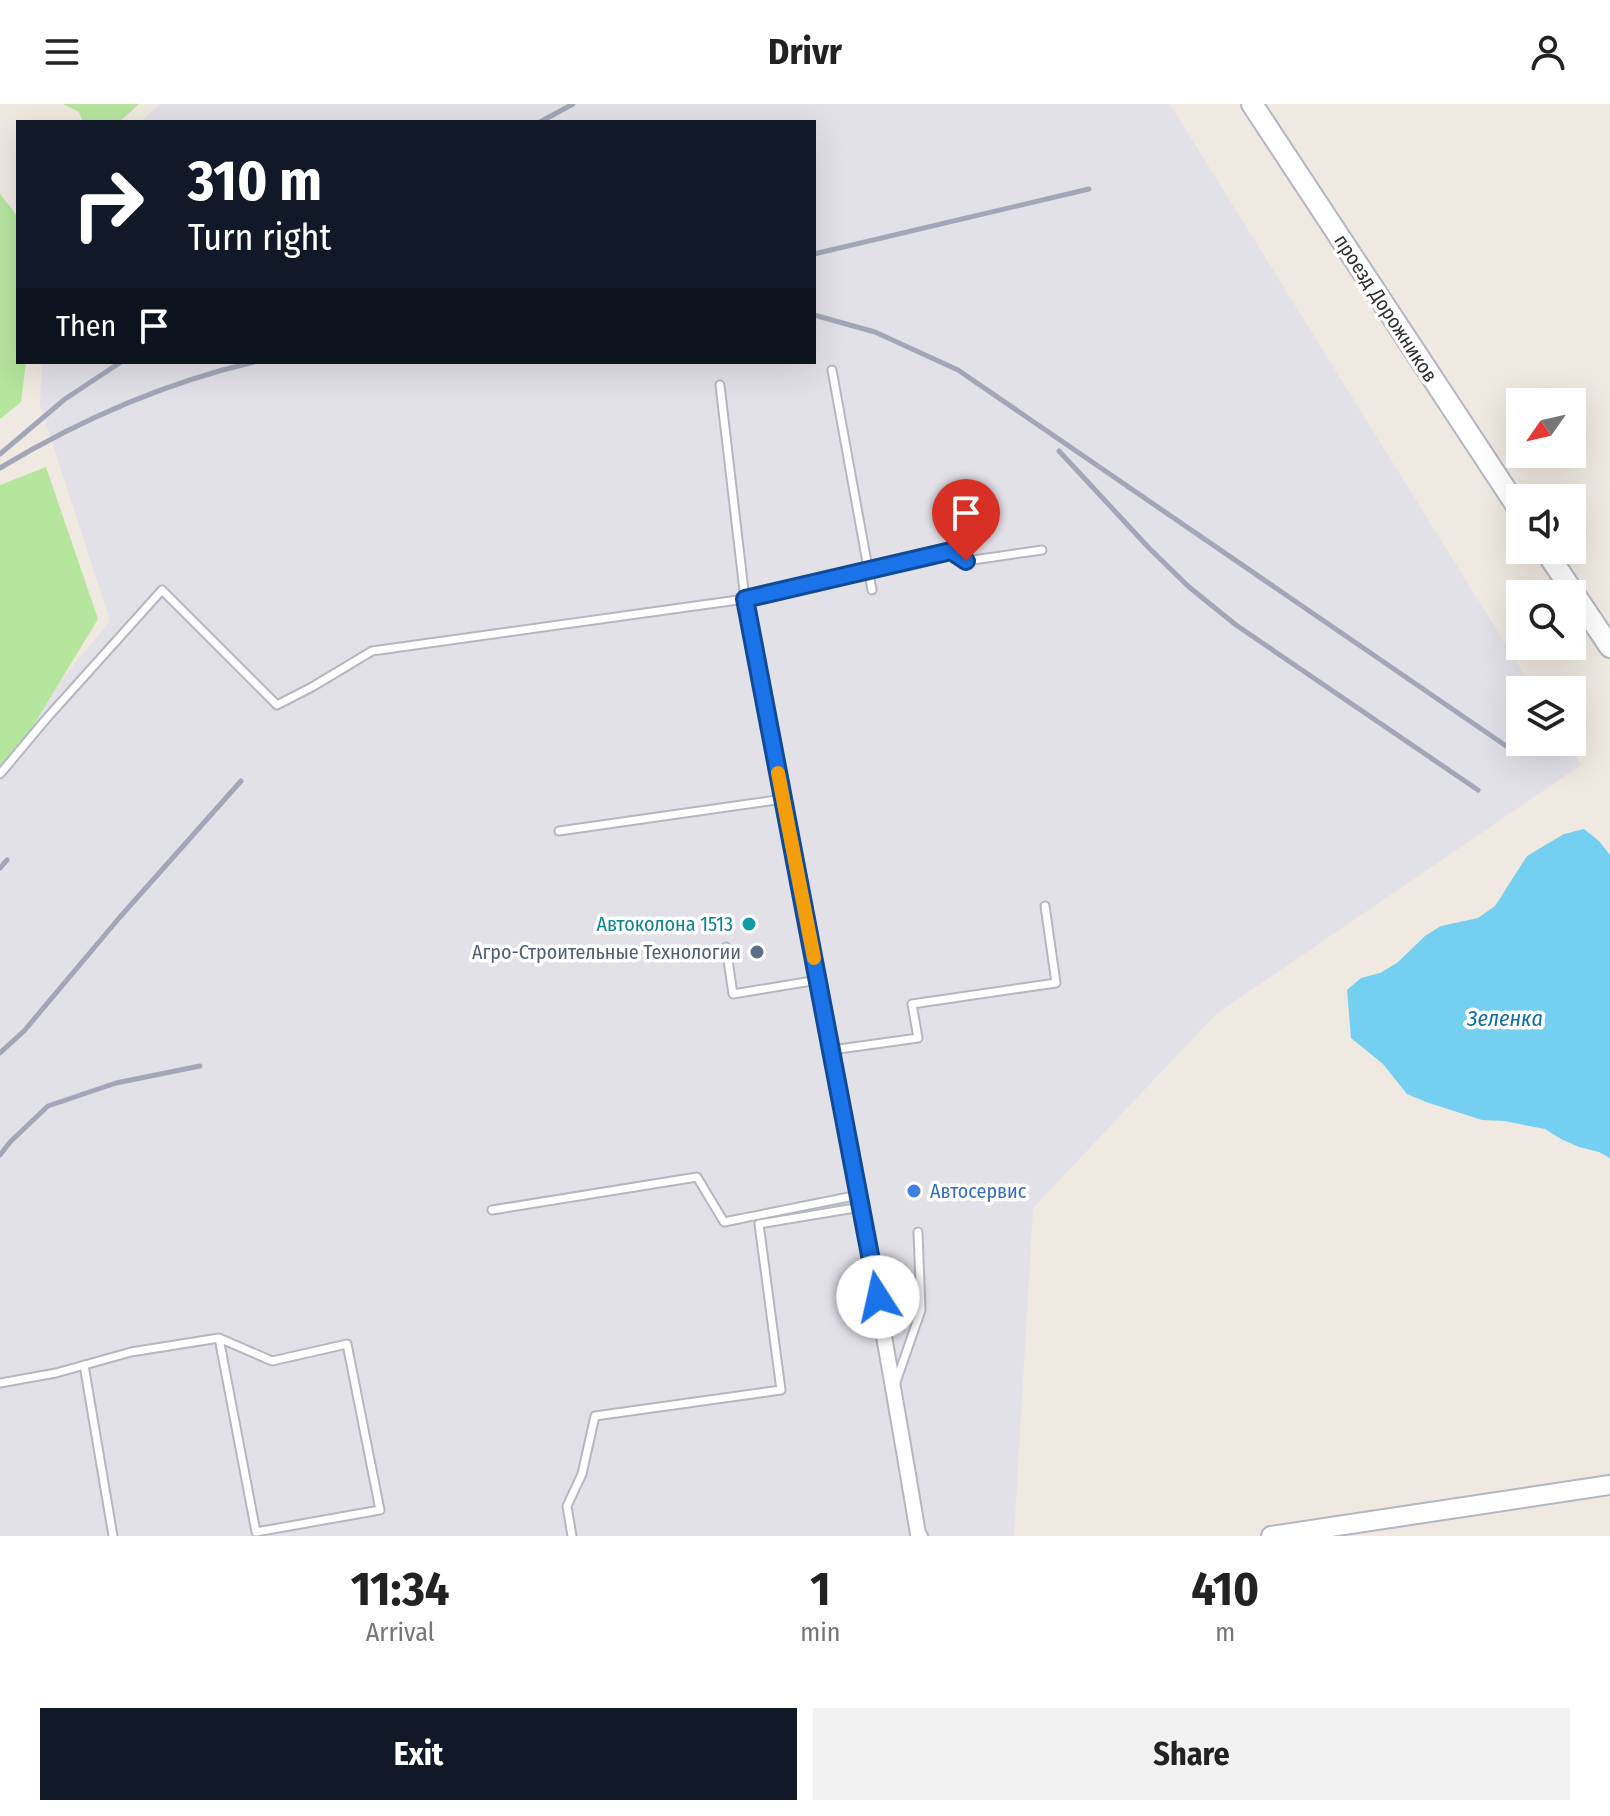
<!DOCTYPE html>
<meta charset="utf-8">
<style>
:root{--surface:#fff;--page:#f2f2f2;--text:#222;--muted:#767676;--accent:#111827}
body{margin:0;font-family:"Fira Sans Condensed",sans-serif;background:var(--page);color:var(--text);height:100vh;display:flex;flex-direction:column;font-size:30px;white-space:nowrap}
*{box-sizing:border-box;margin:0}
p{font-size:26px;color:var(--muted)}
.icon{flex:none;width:44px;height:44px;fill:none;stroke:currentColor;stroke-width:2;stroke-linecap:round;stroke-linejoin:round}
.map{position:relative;height:1432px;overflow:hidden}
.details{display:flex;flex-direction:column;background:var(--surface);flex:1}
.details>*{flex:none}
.hud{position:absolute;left:16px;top:16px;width:800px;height:244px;border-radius:0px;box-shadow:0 8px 32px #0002;background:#111827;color:#fff;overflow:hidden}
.needle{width:52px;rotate:236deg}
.buttons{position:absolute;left:1506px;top:284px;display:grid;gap:16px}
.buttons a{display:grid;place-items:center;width:80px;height:80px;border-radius:0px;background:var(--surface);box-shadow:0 8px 32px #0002;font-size:40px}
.pin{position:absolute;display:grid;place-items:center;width:68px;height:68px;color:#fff;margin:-82px -34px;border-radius:50% 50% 50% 0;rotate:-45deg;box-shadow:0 0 8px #0007}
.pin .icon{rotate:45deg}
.me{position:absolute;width:88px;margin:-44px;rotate:350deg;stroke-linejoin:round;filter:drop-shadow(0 0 6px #0008)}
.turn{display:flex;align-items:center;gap:28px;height:168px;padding:0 40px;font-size:36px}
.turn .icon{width:104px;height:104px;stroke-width:2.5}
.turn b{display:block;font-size:56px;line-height:68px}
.then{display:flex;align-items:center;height:76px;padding:0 40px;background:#0003;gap:16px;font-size:30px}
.eta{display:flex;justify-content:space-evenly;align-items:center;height:136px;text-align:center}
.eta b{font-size:48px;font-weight:700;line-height:56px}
.action{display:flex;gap:16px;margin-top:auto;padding:16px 40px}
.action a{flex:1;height:92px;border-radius:0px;background:var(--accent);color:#fff;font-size:32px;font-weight:700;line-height:92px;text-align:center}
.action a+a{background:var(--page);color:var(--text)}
header{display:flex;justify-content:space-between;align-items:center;height:104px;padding:0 40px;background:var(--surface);font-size:36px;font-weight:700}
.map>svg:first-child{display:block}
.industrial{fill:#e3e1e8}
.green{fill:#b6e59e}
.water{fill:#75cff0}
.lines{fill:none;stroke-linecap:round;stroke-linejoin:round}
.service-casing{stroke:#b4b7c1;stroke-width:11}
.minor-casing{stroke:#b4b7c1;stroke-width:18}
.tertiary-casing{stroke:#b4b7c1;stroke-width:22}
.secondary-casing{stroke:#b4b7c1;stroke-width:24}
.service{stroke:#fff;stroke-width:7}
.minor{stroke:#fff;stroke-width:14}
.tertiary{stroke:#fff;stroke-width:18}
.secondary{stroke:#fff;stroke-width:20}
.rail{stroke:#a3a6b8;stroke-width:5}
.route-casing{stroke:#114b97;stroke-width:20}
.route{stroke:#1a73e8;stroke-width:14}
.slow{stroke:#f59e0b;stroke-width:14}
.culture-dot{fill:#0f9aa8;stroke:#fff;stroke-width:3}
.service-dot{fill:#5c6f8a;stroke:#fff;stroke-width:3}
.shop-dot{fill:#3f7fe0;stroke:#fff;stroke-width:3}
.labels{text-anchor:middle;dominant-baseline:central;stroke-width:7;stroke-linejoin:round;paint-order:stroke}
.street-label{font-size:20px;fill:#2e2e2e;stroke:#fff}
.culture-label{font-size:20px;fill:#0d838f;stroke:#fff;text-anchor:end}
.service-label{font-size:20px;fill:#4e5e75;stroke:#fff;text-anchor:end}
.shop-label{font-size:20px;fill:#366cbe;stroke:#fff;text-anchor:start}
.water-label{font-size:22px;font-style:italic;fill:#0d6fa3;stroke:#fff}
</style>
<header><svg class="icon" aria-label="menu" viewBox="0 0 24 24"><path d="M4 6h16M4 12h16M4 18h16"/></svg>Drivr<svg class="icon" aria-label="person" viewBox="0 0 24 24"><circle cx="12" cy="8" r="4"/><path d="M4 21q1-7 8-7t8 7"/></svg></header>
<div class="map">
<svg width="1610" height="1432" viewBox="0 0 1610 1432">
<rect width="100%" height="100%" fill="#efe9e1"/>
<path class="industrial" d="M160,0H1170L1534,586H1520V638H1567L1581,661L1216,910L1033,1104L1014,1432H0V650L110,517L40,301L42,258H814V18H140Z"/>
<g class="green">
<path d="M63,0H139L119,18H83L79,8Z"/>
<path d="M0,90L18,113V258H26L21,298L0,315Z"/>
<path d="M46,363L98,515L30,627L0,661V381Z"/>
</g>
<path class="water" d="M1584,725L1599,737L1610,751V1054L1599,1048L1579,1043L1561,1035L1545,1025L1504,1017L1482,1016L1426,998L1407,990L1383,960L1351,934L1347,886L1361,874L1380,869L1397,859L1425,832L1441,822L1478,814L1495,802L1527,752L1564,730Z"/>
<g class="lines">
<defs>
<g id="service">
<path d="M832,266L872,486"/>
<path d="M720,281L745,495"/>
<path d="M0,670L46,615L162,486L277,601L312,583L372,547L745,495L951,447L966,457L1042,446"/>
<path d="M559,727L783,695"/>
<path d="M726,843L733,890L818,876"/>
<path d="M832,946L918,934L912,900L1056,879L1045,802"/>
<path d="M492,1106L697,1073L724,1118L859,1091"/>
<path d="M84,1261L113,1432"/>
<path d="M896,1278L921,1206L918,1128"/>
<path d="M0,1279L56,1269L131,1248L219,1234L272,1257L347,1240L380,1406L256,1428L219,1234"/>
<path d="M572,1432L567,1402L582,1370L595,1312L781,1286L759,1120L861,1103"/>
</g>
<path id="minor" d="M745,495C805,806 866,1117 918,1430L920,1432"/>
<path id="tertiary" d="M1271,1432L1610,1381"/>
<g id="secondary">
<path d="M1252,0L1520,407"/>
<path d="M1545,446L1610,543"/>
</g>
</defs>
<use href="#service" class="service-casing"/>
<use href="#minor" class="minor-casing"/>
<use href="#tertiary" class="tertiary-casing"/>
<use href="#secondary" class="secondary-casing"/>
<use href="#service" class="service"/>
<use href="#minor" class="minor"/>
<use href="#tertiary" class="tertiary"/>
<use href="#secondary" class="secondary"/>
<g class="rail">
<path d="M540,18L573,0"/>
<path d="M814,150L1089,85"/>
<path d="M814,211L875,228L958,266L1512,646"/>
<path d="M1059,347L1149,444L1189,483L1236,521L1478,686"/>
<path d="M0,350L65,295L121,258"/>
<path d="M0,364C78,317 164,279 254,258"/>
<path d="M0,764L7,756"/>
<path d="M0,949L24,927L120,813L241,677"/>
<path d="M0,1051L10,1038L48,1002L116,979L200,962"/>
</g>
</g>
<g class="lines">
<defs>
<path id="route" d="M878,1193L745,495L951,447L966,457"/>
</defs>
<use href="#route" class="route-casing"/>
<use href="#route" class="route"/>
<path class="slow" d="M778,669L814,854"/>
</g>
<circle class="culture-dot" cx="749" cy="820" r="8"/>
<circle class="service-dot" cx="757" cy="848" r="8"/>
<circle class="shop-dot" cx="914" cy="1087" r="8"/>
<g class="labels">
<g class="street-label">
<text transform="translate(1386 204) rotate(57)">проезд Дорожников</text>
</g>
<g class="culture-label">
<text x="733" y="820">Автоколона 1513</text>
</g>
<g class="service-label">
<text x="741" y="848">Агро-Строительные Технологии</text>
</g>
<g class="shop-label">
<text x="930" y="1087">Автосервис</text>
</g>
<g class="water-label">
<text x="1505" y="914">Зеленка</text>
</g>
</g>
</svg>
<div class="buttons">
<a><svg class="needle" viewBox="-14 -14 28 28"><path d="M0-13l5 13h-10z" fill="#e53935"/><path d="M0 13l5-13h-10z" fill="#767676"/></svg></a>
<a><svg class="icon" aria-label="sound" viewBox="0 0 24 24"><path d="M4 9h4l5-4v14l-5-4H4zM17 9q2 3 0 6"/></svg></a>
<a><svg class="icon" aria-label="search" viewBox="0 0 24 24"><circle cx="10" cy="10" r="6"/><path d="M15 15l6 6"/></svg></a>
<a><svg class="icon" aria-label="layers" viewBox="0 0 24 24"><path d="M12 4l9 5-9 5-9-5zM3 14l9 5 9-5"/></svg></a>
</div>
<div class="pin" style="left:966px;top:457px;background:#d93025"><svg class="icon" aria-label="arrive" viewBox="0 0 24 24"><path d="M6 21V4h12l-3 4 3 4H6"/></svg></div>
<svg class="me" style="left:878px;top:1193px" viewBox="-20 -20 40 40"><circle r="19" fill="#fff"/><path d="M0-13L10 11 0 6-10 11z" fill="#1a73e8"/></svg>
<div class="hud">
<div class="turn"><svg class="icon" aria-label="right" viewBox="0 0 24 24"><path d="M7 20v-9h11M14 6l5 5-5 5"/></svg><div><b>310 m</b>Turn right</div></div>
<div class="then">Then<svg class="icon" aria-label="arrive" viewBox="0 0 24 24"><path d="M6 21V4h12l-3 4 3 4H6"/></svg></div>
</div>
</div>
<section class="details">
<div class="eta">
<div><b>11:34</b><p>Arrival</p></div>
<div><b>1</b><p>min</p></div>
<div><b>410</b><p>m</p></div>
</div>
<div class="action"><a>Exit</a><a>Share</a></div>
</section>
